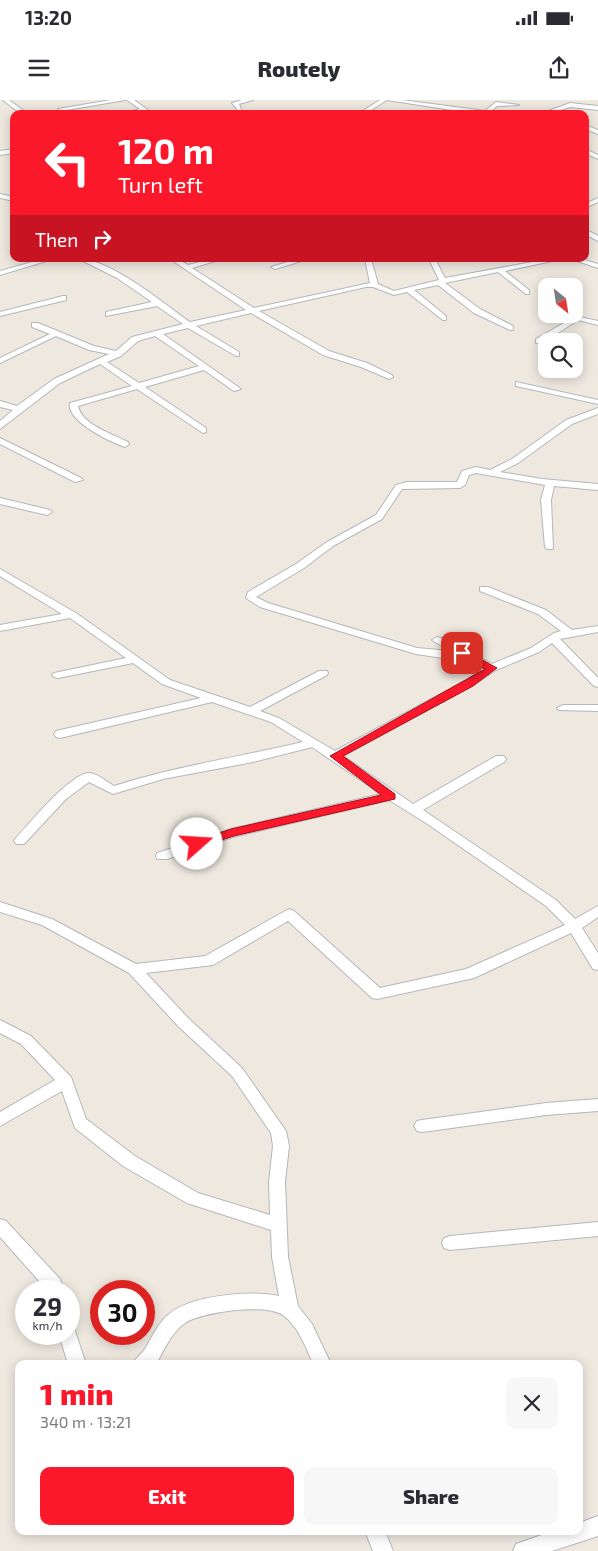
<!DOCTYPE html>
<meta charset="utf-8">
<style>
:root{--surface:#fff;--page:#f7f7f7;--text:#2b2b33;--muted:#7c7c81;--accent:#fb182b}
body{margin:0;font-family:"Exo 2",sans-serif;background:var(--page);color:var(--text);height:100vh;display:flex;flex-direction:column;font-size:19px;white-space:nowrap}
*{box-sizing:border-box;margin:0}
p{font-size:16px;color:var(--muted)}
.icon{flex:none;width:28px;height:28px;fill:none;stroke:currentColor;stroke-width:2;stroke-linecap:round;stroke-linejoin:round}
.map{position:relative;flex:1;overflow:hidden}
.panel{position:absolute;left:15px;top:1260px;width:568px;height:175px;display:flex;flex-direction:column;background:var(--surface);border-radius:10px;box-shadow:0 2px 12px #0003}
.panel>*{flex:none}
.guide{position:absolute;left:10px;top:10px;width:579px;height:152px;border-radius:10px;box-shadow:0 2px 12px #0003;background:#fb182b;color:#fff;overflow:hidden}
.needle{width:32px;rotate:150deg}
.fabs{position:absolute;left:538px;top:178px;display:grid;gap:10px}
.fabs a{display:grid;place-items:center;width:45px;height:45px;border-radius:10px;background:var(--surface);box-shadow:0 2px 12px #0003;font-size:25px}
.speed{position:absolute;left:15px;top:1180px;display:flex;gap:10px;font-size:25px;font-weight:700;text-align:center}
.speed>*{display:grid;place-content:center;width:65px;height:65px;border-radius:50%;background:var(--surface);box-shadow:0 2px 12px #0003;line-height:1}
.speed small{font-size:12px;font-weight:400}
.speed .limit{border:8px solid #d22;background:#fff;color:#111}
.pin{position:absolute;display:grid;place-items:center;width:42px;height:42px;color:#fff;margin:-21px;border-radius:10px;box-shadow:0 2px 8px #0006}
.me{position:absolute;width:55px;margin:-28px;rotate:71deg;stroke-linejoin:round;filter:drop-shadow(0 0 4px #0008)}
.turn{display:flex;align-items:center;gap:18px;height:105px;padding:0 25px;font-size:22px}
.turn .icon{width:65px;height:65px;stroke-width:2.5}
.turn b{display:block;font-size:35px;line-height:42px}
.then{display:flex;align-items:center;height:48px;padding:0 25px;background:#0003;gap:10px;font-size:19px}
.round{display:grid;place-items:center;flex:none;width:52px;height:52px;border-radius:10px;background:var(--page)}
.headline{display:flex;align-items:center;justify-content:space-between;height:85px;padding:0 25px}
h1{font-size:30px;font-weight:800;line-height:38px;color:var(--accent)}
.action{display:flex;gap:10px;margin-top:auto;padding:10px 25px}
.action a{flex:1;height:58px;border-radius:10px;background:var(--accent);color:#fff;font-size:20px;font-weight:800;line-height:58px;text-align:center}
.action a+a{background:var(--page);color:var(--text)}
.status{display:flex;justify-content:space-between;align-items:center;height:35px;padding:0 25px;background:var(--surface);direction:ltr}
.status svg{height:14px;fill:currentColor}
header{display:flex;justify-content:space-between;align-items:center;height:65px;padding:0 25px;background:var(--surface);font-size:22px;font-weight:800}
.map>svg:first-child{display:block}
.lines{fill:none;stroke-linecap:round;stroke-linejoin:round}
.minor-casing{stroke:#b3b8bc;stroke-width:2}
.minor{fill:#fff;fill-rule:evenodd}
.route{fill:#fb182b;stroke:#a3101c}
</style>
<div class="status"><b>13:20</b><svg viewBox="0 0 49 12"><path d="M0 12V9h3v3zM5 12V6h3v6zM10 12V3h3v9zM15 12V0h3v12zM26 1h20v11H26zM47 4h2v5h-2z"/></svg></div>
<header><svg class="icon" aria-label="menu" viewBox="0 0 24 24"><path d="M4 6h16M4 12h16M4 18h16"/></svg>Routely<svg class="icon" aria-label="share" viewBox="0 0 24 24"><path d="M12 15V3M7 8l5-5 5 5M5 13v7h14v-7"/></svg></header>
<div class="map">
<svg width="598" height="1451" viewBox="0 0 598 1451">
<rect width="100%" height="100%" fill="#eee8df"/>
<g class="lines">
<defs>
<g id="minor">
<path d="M3,0H9L28,14H21Z"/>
<path d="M111,0H125L61,11L58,9Z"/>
<path d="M127,0H134L148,10L134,14H122L140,9Z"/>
<path d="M242,0H253L239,4L242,11L268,14H235L237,9L232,3Z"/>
<path d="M380,0H387L368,12H364V10Z"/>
<path d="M387,0H402L485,11L496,2L519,5L497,6L490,12L495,14H478Z"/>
<path d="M570,3L598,6V10L570,7L549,14H540Z"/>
<path d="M585,25L598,30V34L585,29Z"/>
<path d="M14,49V53L0,55V51Z"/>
<path d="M585,49L598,55V59L585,53Z"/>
<path d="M0,94L14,97V101L0,98Z"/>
<path d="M598,98V102L585,108V104Z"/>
<path d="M585,129L598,136V141L585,134Z"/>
<path d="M43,159H53L0,175V171Z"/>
<path d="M79,159C111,159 164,204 190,222L246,210L170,159H177L188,165L212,159H222L192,168L254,208L370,183L365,159H371L378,184L394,191L439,180L429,159H435L445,178L549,159H562L505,171L529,190V194H526L498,172L445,183L480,209L513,226V230H510L474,213L438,185L414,190L446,216V220H443L407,192L394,195L373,187H366L259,211L329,251L367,263L392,275L393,277L389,279L361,267L323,255L251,213L196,226L239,252V256H236L188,228L163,234L241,289L234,291L204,270L145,287L206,328V332L203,333L137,289L78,306C82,325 113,334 128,342L129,344L125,347C110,342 66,321 70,303L132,286L100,264L60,283L0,329V321L13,310L0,307V301L17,306L54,279L109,254L89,250L56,236L0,263V258L50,234L32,227V223H38L94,246L116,251L132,237L183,224L157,206L106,216V212L152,202L117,178ZM155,236L199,266L139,283L107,262L121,256L138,241Z"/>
<path d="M298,159H308L275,169L271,167Z"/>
<path d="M571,159H581L598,164V168Z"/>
<path d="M63,196H66V200L0,216V212Z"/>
<path d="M566,214L598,221V225L578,220L542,243H536V239L571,219L566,218Z"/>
<path d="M516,282L598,300V304L516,286Z"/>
<path d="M598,308V314L572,324L518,363L500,372L542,379L598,384V390L554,386L551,400L553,449H547L545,447L541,400L545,385L476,373L469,375L465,385L460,388L402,389L382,419L333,446L304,468L256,497L268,503L417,548L450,551L432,540L437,537L441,538L492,564L531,548L554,533L561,531L538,514L480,491V487H488L546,510L572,530L598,526V532L560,539L598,578V587L594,586L552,543L539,552L496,570L473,585L343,656L413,704L496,656H504L506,659L504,662L423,710L556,800L575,819L598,806V817L582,828L598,853V870L593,869L571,833L474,878L377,899L372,898L288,821L213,865L146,873L188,918L242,968L286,1031L289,1046L285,1082L288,1157L298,1206L312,1224L331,1264H313C306,1247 298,1226 283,1215C266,1203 201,1212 185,1223C171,1233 164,1250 156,1264H133C136,1257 141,1255 145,1249C152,1237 158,1223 169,1214C192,1195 251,1190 279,1196L272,1157L271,1130L187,1103L123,1066L75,1028L62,991L0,1026V1012L55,980L21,944L0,933V920L31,936L71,977L86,1019L135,1056L198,1093L270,1115L269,1082L273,1046L271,1033L232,976L178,926L129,873L42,825L0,812V802L52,819L136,864L205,856L289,809L294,811L380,888L466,869L565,825L546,806L426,723L389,700L233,737L167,759H157L156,756L157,753L231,729L381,694L312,647L253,662L163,679L113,694L89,682L66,699L24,744H16L14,741L16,738C29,724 71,673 89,673C97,673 107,682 114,686C176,666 240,657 303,642L271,622L212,602L60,638L56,637L54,634L56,631L201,598L162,584L133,563L58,578L54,577L52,575L54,573L126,558L70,518L0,531V525L62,514L0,476V469L76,513L170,580L250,607L319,571H327L328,573L327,575L260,611L279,618L335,651L465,581L484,568L461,556L443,558L416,554L260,507L246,498L248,492L296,464L327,442L376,415L396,385L407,382H457L462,371L476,367L490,370L512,359L566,320Z"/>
<path d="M0,338L81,378L83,380L75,382L0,344Z"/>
<path d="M0,398L50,410L52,412L47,415L0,404Z"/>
<path d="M563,605H598V611L559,610L557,608Z"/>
<path d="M598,999V1011L546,1015L422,1032L417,1031L414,1026L417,1021L422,1020L546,1003Z"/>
<path d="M0,1119L6,1121L60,1179L64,1191H48L0,1137Z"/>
<path d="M598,1122V1136L450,1150L444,1148L442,1143L444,1138L450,1136Z"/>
<path d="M69,1226L74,1228L86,1264H68L59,1234H69Z"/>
<path d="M598,1416V1436L552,1451H513L516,1444L553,1431H579V1423Z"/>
<path d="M365,1431H385L393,1451H373Z"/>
</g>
</defs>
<use href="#minor" class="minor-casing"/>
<use href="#minor" class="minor"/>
</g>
<path class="route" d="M459,551H466L497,568L473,586L343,656L395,694V699L234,736L197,748L193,747V742L231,729L381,695L330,656L485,569L459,555Z"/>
</svg>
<div class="fabs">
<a><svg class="needle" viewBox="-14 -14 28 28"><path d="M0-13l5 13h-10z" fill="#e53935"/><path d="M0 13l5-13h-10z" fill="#7c7c81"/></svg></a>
<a><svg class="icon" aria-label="search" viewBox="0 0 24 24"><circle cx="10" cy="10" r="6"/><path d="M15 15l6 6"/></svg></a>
</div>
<div class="speed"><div>29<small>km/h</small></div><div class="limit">30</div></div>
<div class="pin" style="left:462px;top:553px;background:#d93025"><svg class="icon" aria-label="arrive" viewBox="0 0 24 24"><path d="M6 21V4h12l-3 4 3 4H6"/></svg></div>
<svg class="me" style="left:197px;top:744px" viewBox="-20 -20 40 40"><circle r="19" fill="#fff"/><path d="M0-13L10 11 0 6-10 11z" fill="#fb182b"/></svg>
<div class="guide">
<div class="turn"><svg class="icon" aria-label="left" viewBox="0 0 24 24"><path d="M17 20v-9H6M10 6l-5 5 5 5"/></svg><div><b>120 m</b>Turn left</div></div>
<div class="then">Then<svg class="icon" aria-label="right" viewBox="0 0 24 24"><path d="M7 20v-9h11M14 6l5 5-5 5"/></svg></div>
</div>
<section class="panel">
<div class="headline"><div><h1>1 min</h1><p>340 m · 13:21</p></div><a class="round"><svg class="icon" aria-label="close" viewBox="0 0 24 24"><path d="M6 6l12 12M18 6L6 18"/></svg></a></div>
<div class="action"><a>Exit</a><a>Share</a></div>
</section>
</div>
